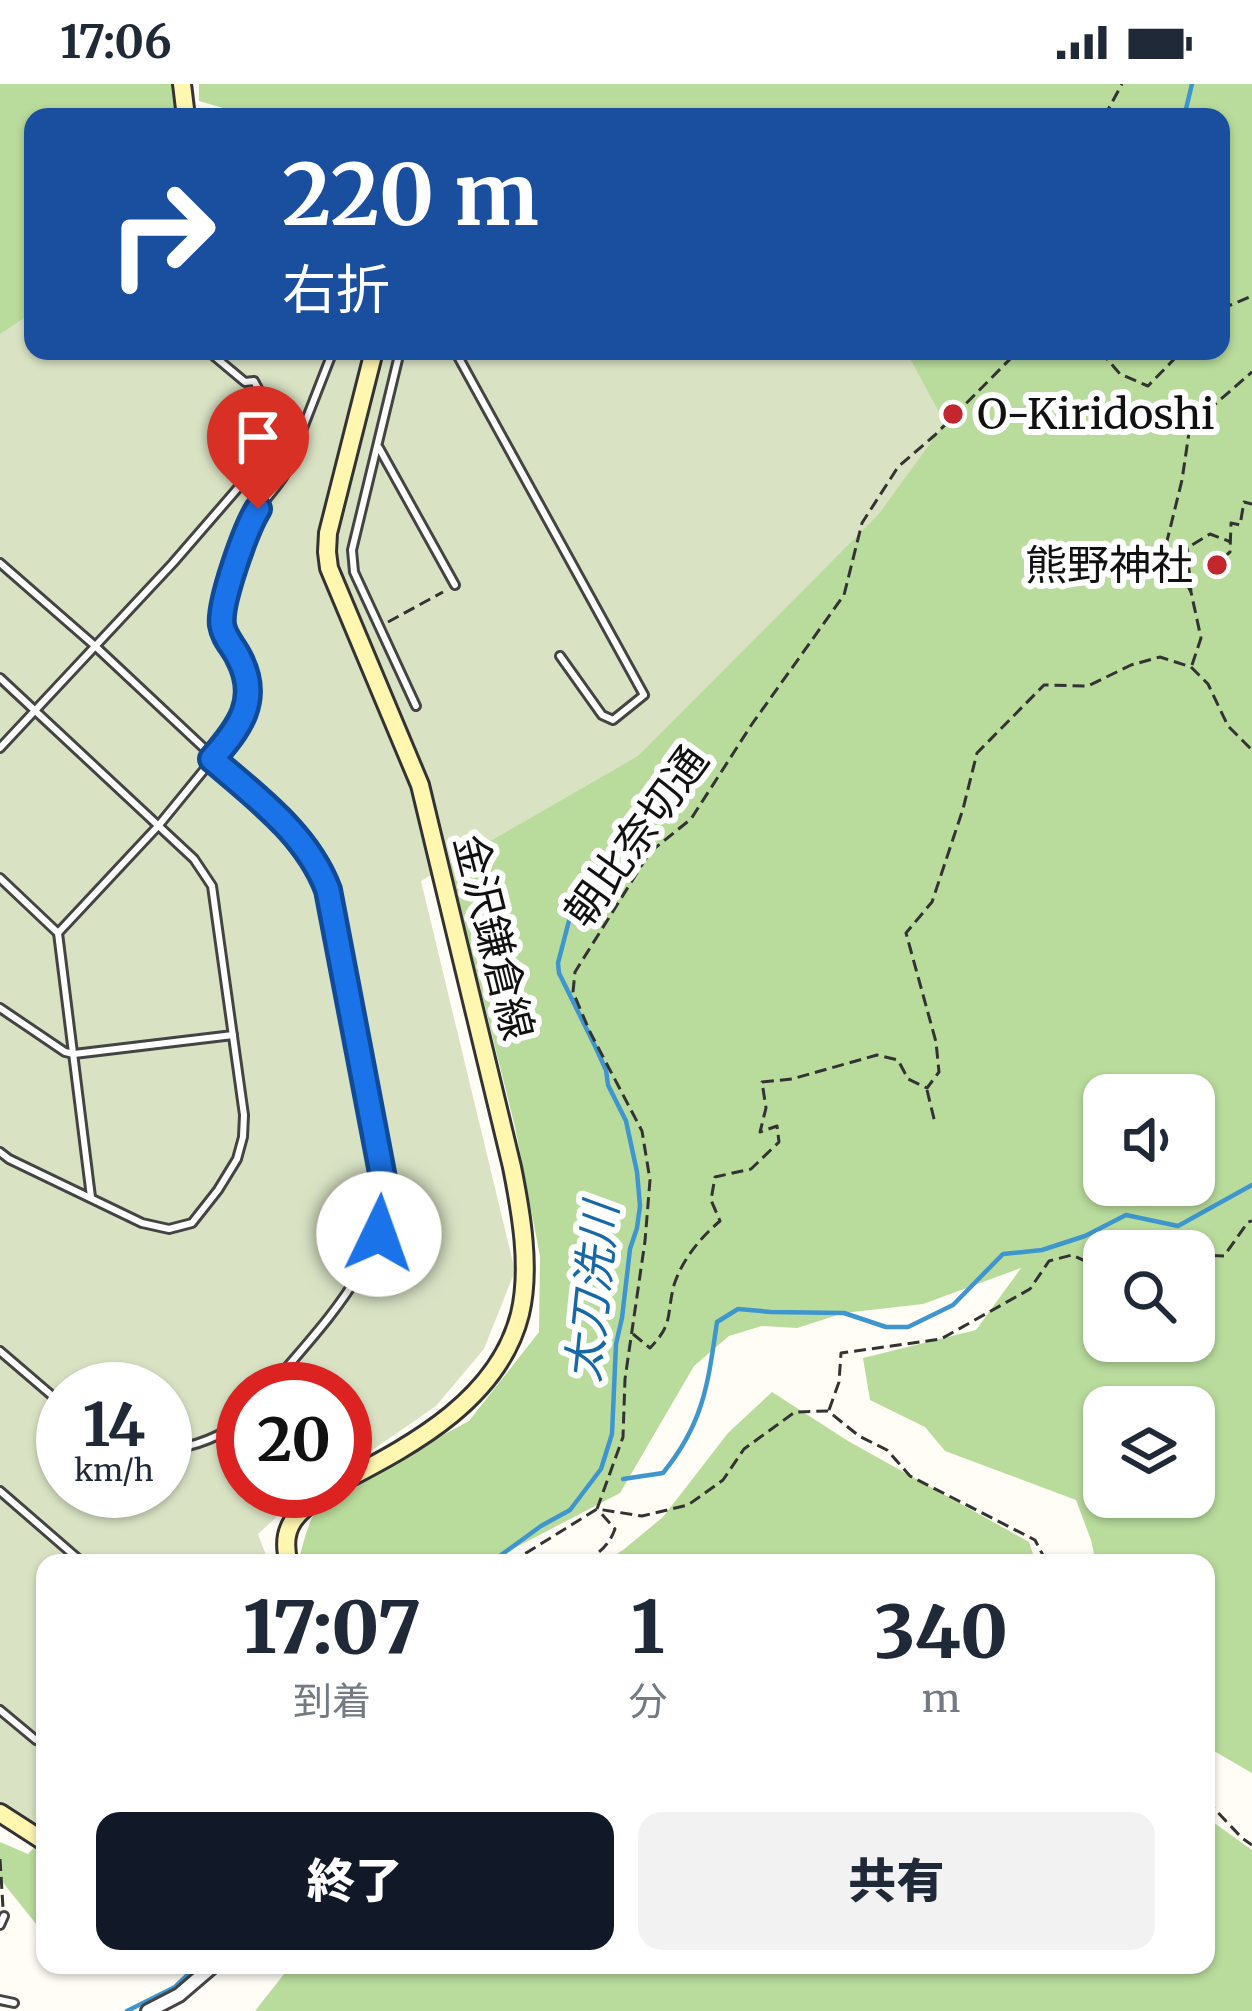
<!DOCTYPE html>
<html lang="ja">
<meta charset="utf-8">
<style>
:root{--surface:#fff;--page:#f2f2f3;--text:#1f2937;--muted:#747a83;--accent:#111827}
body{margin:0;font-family:Merriweather,"Noto Sans JP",serif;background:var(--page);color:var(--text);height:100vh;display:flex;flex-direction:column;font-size:45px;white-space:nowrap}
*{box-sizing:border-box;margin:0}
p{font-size:39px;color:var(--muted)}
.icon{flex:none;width:66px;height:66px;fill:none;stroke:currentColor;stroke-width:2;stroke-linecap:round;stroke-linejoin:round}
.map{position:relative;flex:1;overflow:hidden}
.sheet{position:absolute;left:36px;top:1470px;width:1179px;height:420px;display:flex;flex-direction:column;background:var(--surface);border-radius:24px;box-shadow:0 3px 9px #0004}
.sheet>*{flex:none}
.top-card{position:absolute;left:24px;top:24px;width:1206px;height:252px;border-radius:24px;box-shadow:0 3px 9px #0004;background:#1a4fa0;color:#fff;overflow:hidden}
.controls{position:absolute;left:1083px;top:990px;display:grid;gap:24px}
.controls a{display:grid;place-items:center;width:132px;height:132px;border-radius:24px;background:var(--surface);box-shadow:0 3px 9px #0004;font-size:60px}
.speed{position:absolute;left:36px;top:1278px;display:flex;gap:24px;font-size:60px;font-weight:700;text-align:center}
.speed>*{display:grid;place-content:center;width:156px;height:156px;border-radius:50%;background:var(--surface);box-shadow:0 3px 9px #0004;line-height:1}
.speed small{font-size:30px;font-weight:400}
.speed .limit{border:18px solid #d22;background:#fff;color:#111}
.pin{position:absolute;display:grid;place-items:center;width:102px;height:102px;color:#fff;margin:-123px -51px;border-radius:50% 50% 50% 0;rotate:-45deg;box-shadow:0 0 12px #0007}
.pin .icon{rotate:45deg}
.me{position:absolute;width:132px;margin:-66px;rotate:3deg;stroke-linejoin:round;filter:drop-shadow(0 0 9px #0008)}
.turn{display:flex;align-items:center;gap:42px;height:252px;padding:0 60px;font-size:54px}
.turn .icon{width:156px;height:156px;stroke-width:2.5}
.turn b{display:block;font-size:84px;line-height:102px}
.eta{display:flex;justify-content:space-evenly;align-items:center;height:204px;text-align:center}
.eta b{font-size:72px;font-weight:800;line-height:84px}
.primary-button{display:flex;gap:24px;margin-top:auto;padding:24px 60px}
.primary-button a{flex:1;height:138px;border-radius:24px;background:var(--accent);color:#fff;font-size:48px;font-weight:800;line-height:138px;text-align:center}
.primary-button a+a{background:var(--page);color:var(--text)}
.status{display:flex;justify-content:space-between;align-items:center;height:84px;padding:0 60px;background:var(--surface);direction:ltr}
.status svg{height:33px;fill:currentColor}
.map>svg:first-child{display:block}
.forest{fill:#b9dc9c;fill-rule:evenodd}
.cemetery{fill:#d9e3c4;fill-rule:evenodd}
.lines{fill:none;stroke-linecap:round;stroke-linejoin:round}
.stream{stroke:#3f96cf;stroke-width:4.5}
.building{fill:#5a524d}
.service-casing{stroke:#444;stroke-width:12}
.minor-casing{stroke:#444;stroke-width:18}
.secondary-casing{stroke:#333;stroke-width:22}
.path{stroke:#333;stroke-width:3;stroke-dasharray:12 6;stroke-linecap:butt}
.service{stroke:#fff;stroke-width:6}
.minor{stroke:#fff;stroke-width:12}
.secondary{stroke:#fff6b0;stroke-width:16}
.route-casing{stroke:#114b97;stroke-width:30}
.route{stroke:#1a73e8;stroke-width:21}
.poi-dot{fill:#c4262e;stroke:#fff;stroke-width:4.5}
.labels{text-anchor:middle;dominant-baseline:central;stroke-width:12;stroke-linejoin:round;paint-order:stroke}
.poi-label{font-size:42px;fill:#111;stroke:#fff;text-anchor:start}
.street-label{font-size:42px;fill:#111;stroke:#fff}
.water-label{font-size:45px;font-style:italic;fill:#1768a6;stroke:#fff}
</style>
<div class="status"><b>17:06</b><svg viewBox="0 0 49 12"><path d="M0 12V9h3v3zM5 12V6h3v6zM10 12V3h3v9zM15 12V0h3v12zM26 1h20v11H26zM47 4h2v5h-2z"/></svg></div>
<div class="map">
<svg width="1252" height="1927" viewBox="0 0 1252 1927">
<rect width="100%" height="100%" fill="#fffdf5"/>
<g class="forest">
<path d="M0,0H177L181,33H33V236L0,257Z"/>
<path d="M199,0H1252V1689L1214,1667L1206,1657V1479H1096L1091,1456L1076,1416L945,1367L925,1343L870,1316L863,1274L976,1246L1021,1184L923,1220L844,1229L797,1244L762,1242L729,1252L694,1282L620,1409L503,1470L511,1479H298C306,1450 311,1414 345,1407V1404L469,1337L539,1248L540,1172L515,1043L443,755L527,267H1221V33H254L199,17ZM1104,1011H1194V1101H1104ZM1104,1167H1194V1257H1104ZM1104,1323H1194V1413H1104Z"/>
<path d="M772,1308L848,1357L1029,1458L1036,1479H603L623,1466L663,1433L728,1349Z"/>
<path d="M1206,1733L1252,1766V1927H255L284,1890L283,1881H1206Z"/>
<path d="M45,1752V1851L0,1795V1758L28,1770Z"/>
</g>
<path class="cemetery" d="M33,228V267H906L945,339L878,431L638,672L421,797L515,1187L484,1265L436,1322L345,1385V1305H243V1407H309L297,1414L258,1450L269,1479H45V1743L11,1727L0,1718V250ZM63,1305H165V1407H63Z"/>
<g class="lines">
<g class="stream">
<path d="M1184,33L1192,0"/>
<path d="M623,1395L663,1389C704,1339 708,1299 717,1238L738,1225L771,1228L844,1229L886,1243H908L953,1221L1003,1170L1042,1166L1085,1152L1126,1131L1178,1142L1252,1101"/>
<path d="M490,1479L541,1442L570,1426L601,1385L612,1350L616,1260L622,1234L630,1165L637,1144L640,1122L637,1088L626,1037L608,1001L606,986L595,962L559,889L558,879L570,833"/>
<path d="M127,1927L175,1903L198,1881"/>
</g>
</g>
<path class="building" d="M1217,468L1229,483L1216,493L1204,478Z"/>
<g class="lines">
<defs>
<g id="service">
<path d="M400,267L352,466L354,488L416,622"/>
<path d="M455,267L644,611L613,636L602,631L560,572"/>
<path d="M379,364L455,501"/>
<path d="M0,479L94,561L286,741L311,770L328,806L383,1094C392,1177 317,1245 269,1305"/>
<path d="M0,594L194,775L212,802L244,1031L243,1053L237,1075L218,1106L192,1139L169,1145L142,1139L9,1075L0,1068"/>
<path d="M0,664L173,479L238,404L267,321L254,297L245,298L208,267"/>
<path d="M0,794L58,849"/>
<path d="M0,924L65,968L74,970L233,951"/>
<path d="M91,1113L58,849L159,741L235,648C250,623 251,594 236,569C229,558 222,548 222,535C223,514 242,454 252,436C260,419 275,407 285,390L333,267"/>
<path d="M0,1267L63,1321"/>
<path d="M165,1366C193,1363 221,1353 243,1335"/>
<path d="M0,1407L83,1479"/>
<path d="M0,1626L36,1656L45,1659"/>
<path d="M0,1841L4,1832"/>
<path d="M0,1916L14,1919"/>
</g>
<path id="minor" d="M148,1927L179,1911L214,1881"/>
<g id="secondary">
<path d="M182,0L186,33"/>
<path d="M345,1396C416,1359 499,1314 520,1230C531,1184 521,1128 512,1083L420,701L329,484L327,468L328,449L374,267"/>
<path d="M289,1479C278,1441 299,1427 328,1407"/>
<path d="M0,1729L45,1758"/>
</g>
</defs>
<use href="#service" class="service-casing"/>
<use href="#minor" class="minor-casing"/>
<use href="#secondary" class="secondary-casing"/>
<g class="path">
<path d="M1104,33L1122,0"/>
<path d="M1221,225L1252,212"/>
<path d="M1100,267L1120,290L1148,302L1182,267"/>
<path d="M1222,475L1230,468L1231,439L1240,441L1244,418L1252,420"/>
<path d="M1191,508L1166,461L1182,396L1190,342L1252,288"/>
<path d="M388,538L443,508"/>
<path d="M1192,581L1201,554L1191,508L1187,464L1210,450L1231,458"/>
<path d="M927,1006L935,1039"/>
<path d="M1128,1167L1141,1161L1153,1167"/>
<path d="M1194,1171L1224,1172L1248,1138L1252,1137"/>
<path d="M633,1250L650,1264C674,1239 666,1232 674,1201C682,1176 700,1154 720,1137L711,1116L715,1093L751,1085L779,1058L777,1042L760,1048L766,1024L762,998L792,995L877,971L898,976L908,995L927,1004L939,988L936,958L906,849L932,818L963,725L977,669L1044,601L1088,602L1131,581L1160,573L1191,583L1208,600L1228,642L1252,666"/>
<path d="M829,1326L839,1298L841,1269L941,1255L1030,1205L1049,1177L1072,1171L1096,1182L1104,1179"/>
<path d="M597,1425L623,1353L625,1295L645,1157L650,1096L642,1047L590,948L573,908L575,888L650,768L691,735L752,640L844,511L862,439L898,383L935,351L1018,267"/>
<path d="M584,1478C600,1469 609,1461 615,1445L598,1426"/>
<path d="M510,1479L597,1425L642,1432L688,1421L723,1396L744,1365L795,1328L828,1327L859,1352L887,1366L910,1392L1035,1456L1047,1479"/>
<path d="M1206,1716L1242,1754L1252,1761"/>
<path d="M0,1775L3,1824"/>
</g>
<use href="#service" class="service"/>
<use href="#minor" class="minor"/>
<use href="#secondary" class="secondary"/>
</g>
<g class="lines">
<defs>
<path id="route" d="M258,425C246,444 219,519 222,541C224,554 234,563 239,574C261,616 239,644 212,675C256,713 307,750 328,806L383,1094L385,1112L379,1150"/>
</defs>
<use href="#route" class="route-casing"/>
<use href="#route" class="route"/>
</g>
<g class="poi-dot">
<circle cx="953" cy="330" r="12"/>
<circle cx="1217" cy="481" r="12"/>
</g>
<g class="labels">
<g class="poi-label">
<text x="977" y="330">O-Kiridoshi</text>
<text x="1193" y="481" text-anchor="end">熊野神社</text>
</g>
<g class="street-label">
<text transform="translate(636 752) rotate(-54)">朝比奈切通</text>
<text transform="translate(494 853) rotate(76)">金沢鎌倉線</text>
</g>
<g class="water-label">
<text transform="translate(592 1208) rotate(-84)">太刀洗川</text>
</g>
</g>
</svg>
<div class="controls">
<a><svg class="icon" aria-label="sound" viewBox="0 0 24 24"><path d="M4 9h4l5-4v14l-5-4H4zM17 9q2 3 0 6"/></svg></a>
<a><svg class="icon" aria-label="search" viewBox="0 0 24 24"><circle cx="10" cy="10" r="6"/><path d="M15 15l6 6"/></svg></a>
<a><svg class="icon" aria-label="layers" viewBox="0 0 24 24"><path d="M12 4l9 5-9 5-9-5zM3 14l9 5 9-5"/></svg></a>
</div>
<div class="speed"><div>14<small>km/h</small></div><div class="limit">20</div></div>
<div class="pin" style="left:258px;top:425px;background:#d93025"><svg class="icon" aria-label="arrive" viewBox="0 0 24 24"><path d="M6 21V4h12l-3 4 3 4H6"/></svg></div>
<svg class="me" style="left:379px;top:1150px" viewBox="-20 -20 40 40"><circle r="19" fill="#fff"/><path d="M0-13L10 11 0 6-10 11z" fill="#1a73e8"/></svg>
<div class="top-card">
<div class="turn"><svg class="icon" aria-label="right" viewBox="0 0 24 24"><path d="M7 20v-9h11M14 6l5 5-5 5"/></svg><div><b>220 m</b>右折</div></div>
</div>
<section class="sheet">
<div class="eta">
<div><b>17:07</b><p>到着</p></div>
<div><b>1</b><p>分</p></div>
<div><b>340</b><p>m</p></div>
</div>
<div class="primary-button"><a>終了</a><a>共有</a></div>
</section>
</div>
